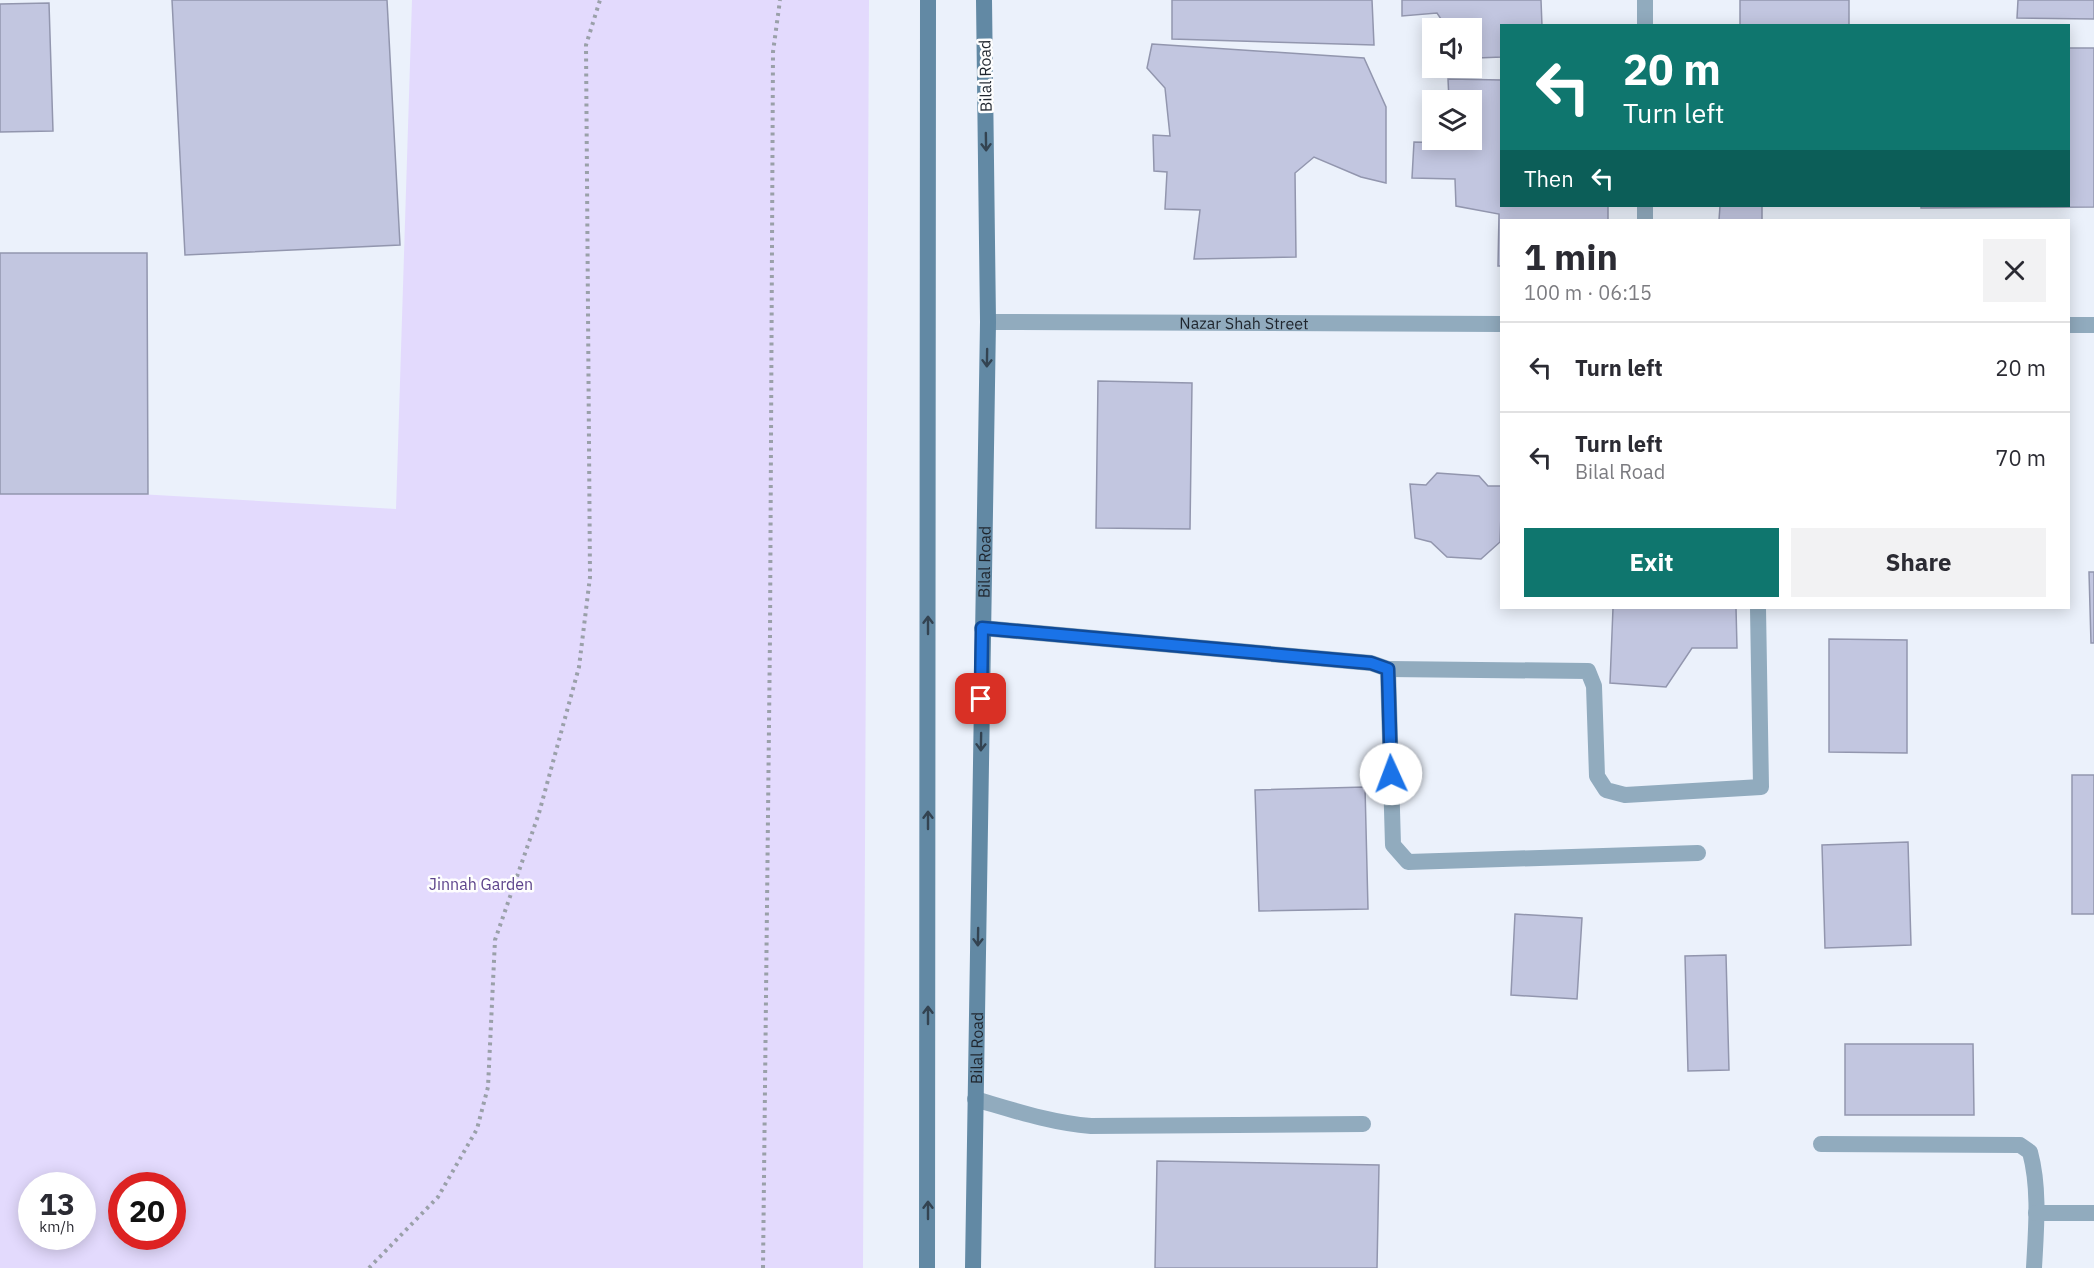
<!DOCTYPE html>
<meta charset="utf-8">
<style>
:root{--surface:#fff;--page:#f2f2f3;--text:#2b2b33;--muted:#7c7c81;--line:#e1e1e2;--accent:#0f766e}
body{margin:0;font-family:"IBM Plex Sans",sans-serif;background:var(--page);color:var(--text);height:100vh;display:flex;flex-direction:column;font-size:22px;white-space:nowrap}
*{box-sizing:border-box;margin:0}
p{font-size:20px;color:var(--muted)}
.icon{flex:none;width:33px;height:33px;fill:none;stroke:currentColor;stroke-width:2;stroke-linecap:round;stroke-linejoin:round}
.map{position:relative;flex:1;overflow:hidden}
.details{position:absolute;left:1500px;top:219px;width:570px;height:390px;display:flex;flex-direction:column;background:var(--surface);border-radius:0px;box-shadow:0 3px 15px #0003}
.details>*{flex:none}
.banner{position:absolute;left:1500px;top:24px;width:570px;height:183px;border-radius:0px;box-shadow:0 3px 15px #0003;background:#0f766e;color:#fff;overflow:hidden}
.buttons{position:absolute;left:1422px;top:18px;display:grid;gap:12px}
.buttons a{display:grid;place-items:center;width:60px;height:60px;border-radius:0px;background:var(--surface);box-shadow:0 3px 15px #0003;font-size:30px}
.speed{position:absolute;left:18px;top:1172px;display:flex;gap:12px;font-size:30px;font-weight:700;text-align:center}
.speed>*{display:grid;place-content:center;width:78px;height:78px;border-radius:50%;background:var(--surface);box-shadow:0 3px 15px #0003;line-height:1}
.speed small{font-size:15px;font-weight:400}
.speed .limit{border:9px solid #d22;background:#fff;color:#111}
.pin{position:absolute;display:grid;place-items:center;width:51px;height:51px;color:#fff;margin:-26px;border-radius:12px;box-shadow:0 3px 9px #0006}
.me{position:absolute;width:66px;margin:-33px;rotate:358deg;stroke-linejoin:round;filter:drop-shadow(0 0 4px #0008)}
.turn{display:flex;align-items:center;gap:21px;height:126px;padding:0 24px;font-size:27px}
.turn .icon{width:78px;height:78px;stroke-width:2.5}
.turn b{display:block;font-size:42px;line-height:51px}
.then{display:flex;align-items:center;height:57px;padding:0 24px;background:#0003;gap:12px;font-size:22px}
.round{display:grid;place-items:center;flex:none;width:63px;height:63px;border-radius:0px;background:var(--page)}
.headline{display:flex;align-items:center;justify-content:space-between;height:102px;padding:0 24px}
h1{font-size:36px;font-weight:700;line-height:45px}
.cta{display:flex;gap:12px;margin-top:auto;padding:12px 24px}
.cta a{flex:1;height:69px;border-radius:0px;background:var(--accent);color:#fff;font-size:24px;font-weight:700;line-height:69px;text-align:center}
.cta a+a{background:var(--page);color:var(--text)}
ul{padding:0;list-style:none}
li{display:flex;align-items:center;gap:18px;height:90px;padding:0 24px;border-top:2px solid var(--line)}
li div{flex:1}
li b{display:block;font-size:22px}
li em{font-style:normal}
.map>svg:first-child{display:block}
.green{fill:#e3dafd;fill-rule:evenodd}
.building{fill:#c2c6e0;stroke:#9296ae;stroke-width:1.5}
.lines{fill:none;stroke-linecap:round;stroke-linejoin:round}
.path{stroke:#9aa0a9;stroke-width:4;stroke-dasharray:3 4.5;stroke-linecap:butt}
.service{stroke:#91abbe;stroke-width:16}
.minor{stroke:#91abbe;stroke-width:16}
.secondary{stroke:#6289a4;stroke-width:16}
.oneway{stroke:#334351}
.route-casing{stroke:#114b97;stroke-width:15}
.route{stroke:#1a73e8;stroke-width:10}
.labels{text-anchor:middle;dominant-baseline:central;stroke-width:5;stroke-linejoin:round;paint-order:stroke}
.street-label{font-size:16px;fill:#1f252d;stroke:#fefefe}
.park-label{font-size:16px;fill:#5c438b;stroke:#fefefe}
</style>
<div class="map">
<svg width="2094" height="1268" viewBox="0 0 2094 1268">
<rect width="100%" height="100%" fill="#ebf1fb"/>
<path class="green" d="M412,0H869L863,1268H0V486L396,509ZM32,1185H82V1236H32ZM122,1185H172V1236H122Z"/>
<g class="building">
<path d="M172,0H387L400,245L185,255Z"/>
<path d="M1172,0H1372L1374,45L1172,39Z"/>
<path d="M1402,0H1541L1542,26H1502V57L1477,58L1474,37H1472V28H1447L1437,13L1402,16Z"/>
<rect x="1740" y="0" width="109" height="26"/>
<path d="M2018,0H2094V19L2017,18Z"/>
<path d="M49,3L53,131L0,132V4Z"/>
<path d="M1152,44L1364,58L1386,107V183L1361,177L1314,157L1295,173L1296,257L1194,259L1200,210L1165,209L1167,172L1154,171L1153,135L1170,136L1165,88L1147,68Z"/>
<path d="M2068,48H2094V207L1921,208V206H2068Z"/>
<path d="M1448,79L1502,80V206H1608V220H1502V266H1498L1499,214L1456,206L1455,179L1412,178L1414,142L1452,143V140H1472V100H1449Z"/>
<path d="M1720,206H1762V220H1719Z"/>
<path d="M0,253H147L148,494H0Z"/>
<path d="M1098,381L1192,383L1190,529L1096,528Z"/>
<path d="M1437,473L1479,476L1488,486H1502L1500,542L1481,559L1447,557L1431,542L1415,538L1410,484L1426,485Z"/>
<path d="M2089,572H2094V643H2091Z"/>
<path d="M1613,608H1736L1737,648H1692L1666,687L1610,683Z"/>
<path d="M1829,639L1907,640V753L1829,752Z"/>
<rect x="2072" y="775" width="22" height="139"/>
<path d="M1365,787L1368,909L1259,911L1255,790Z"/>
<path d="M1908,842L1911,945L1825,948L1822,845Z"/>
<path d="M1515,914L1582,918L1577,999L1511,995Z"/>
<path d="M1726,955L1729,1070L1688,1071L1685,956Z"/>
<path d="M1845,1044H1973L1974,1115H1845Z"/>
<path d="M1157,1161L1379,1165L1377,1268H1155Z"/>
</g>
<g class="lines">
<g class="path">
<path d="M369,1268L438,1197L477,1129L488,1087L495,940L539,813L579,667L590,577L586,45L600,0"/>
<path d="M763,1268L770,635L773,52L780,0"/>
</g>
<g class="service">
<path d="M982,628L1371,663L1388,669L1393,845L1408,862L1698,853"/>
<path d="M1388,669L1588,671L1594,686L1597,776L1606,790L1625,795L1761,787L1758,608"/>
<path d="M975,1099C1013,1110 1051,1123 1091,1126L1363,1124"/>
<path d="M1821,1144L2020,1145L2030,1152C2040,1189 2036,1230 2034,1268"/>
<path d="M2036,1213H2094"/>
</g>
<g class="minor">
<path d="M1645,0V26"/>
<path d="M1645,206V220"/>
<path id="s1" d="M988,322L1502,324"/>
<path d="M2068,325H2094"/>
</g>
<g class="secondary">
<path d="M927,1268L928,0"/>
<path id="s2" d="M973,1268L988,322L984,0"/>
</g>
</g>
<defs><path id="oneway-shaft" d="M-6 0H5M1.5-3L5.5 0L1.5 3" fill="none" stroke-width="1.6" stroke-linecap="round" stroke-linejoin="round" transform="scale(1.5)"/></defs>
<g class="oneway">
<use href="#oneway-shaft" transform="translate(986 142) rotate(89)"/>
<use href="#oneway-shaft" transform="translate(987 358) rotate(91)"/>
<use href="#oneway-shaft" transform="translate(928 625) rotate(-90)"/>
<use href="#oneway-shaft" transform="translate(981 742) rotate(91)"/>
<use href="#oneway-shaft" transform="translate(928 820) rotate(-90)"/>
<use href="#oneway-shaft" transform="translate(978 937) rotate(91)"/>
<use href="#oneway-shaft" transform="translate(928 1015) rotate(-90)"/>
<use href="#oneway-shaft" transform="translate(928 1210) rotate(-90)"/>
</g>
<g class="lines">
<defs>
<path id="route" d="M981,699L982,628L1371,663L1388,669L1391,774"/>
</defs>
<use href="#route" class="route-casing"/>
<use href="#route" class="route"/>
</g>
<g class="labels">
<g class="street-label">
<text transform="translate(985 76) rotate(-91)">Bilal Road</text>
<text stroke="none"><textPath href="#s1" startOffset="256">Nazar Shah Street</textPath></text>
<text stroke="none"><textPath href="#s2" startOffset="706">Bilal Road</textPath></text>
<text stroke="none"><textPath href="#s2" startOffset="220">Bilal Road</textPath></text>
</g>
<g class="park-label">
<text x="481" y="884">Jinnah Garden</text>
</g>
</g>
</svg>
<div class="buttons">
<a><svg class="icon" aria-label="sound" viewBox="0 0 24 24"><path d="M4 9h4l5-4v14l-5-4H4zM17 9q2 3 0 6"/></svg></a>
<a><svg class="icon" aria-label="layers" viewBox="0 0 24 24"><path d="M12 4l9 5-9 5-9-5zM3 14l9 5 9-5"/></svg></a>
</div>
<div class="speed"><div>13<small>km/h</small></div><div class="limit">20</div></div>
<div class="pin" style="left:981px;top:699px;background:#d93025"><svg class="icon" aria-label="arrive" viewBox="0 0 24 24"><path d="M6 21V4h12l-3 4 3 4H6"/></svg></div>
<svg class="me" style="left:1391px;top:774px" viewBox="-20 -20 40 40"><circle r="19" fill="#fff"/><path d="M0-13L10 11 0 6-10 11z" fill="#1a73e8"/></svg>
<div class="banner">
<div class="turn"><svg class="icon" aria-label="left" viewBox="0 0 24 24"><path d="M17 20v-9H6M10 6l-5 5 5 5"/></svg><div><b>20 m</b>Turn left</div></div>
<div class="then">Then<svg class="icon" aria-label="left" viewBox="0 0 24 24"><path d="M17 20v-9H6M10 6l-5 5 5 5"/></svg></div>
</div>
<section class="details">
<div class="headline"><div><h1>1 min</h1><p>100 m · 06:15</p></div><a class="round"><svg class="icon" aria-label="close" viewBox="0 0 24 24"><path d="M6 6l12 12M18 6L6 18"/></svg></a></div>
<ul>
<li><svg class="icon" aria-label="left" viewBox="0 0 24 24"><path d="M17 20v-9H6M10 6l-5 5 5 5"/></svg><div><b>Turn left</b></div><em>20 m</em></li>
<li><svg class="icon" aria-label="left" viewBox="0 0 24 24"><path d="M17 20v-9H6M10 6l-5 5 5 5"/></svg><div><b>Turn left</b><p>Bilal Road</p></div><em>70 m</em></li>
</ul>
<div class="cta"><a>Exit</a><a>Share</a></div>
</section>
</div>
